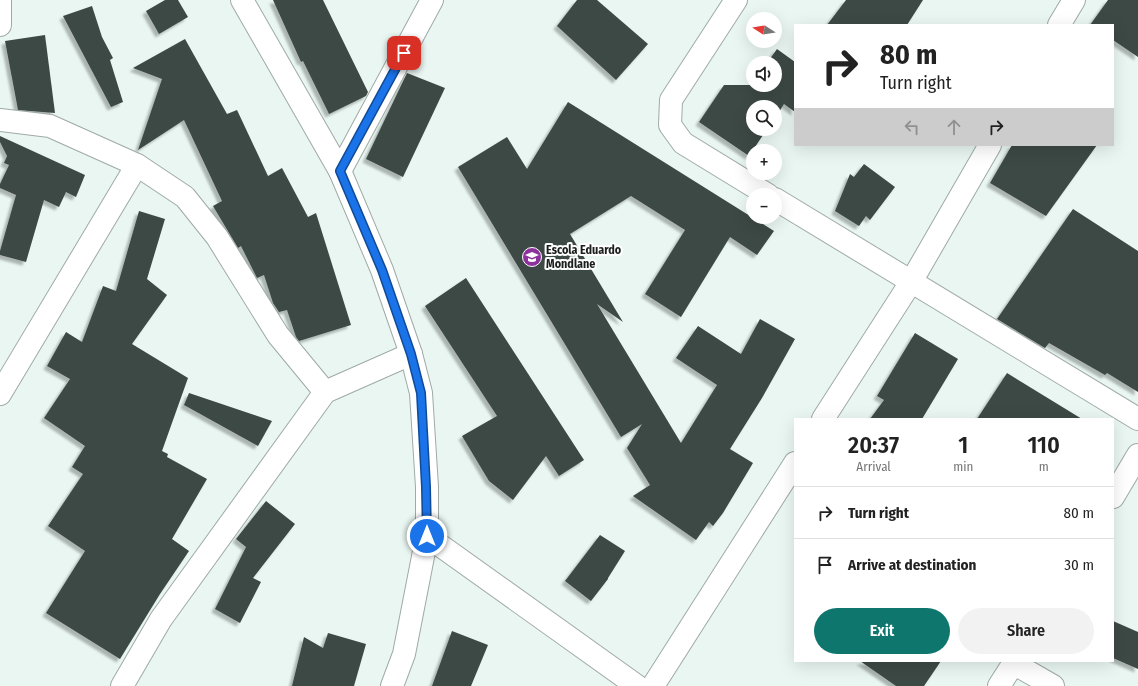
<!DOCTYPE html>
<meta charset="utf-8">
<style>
:root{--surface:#fff;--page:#f2f2f2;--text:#222;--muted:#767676;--line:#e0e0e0;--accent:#0f766e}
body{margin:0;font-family:"Fira Sans Condensed",sans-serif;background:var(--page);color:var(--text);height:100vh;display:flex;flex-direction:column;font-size:15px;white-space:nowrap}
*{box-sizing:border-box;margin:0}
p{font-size:13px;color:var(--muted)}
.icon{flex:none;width:22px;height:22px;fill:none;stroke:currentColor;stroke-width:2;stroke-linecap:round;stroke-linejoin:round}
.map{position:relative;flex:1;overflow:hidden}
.side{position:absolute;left:794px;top:418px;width:320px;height:244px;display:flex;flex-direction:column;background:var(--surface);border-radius:0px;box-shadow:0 4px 16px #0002}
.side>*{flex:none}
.top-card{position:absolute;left:794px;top:24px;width:320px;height:122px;border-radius:0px;box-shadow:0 4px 16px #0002;background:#fff;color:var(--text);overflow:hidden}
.needle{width:26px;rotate:282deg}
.controls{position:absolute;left:746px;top:12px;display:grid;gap:8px}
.controls a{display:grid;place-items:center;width:36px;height:36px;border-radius:50%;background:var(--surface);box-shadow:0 4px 16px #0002;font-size:20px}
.pin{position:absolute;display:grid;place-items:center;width:34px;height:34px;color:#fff;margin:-17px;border-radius:8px;box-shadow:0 2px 6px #0006}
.me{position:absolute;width:44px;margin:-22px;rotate:0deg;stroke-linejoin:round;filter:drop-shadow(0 0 3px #0008)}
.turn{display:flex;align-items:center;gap:14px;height:84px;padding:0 20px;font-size:18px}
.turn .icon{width:52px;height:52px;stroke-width:2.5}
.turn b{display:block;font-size:28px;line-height:34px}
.lanes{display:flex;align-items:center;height:38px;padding:0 20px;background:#0003;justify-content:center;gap:20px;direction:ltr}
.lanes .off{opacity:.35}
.eta{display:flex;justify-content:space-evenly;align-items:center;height:68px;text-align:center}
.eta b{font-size:24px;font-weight:600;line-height:28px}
.primary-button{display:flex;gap:8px;margin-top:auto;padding:8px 20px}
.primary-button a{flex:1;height:46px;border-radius:24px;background:var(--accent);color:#fff;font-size:16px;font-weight:600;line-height:46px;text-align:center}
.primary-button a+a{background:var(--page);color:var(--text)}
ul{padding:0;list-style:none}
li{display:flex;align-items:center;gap:12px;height:52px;padding:0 20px;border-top:1px solid var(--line)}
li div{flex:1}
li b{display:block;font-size:15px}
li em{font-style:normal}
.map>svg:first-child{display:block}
.building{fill:#3e4845;filter:url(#shadow)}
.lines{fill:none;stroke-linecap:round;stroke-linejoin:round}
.street-casing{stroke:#9faaa6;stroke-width:24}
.secondary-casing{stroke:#9faaa6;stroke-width:24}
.street{stroke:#fff;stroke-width:22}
.secondary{stroke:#fff;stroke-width:22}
.route-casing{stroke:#114b97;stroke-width:10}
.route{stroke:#1a73e8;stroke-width:7}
.labels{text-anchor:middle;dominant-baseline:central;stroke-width:4;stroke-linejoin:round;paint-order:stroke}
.poi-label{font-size:12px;font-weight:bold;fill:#1b201e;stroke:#fff;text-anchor:start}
</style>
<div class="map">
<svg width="1138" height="686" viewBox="0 0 1138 686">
<defs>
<filter id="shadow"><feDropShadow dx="-3.5" dy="3.5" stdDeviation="1" flood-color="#0004"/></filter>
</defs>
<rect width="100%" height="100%" fill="#e9f6f1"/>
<g class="building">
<path d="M165,0H178L188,17L159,34L146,11Z"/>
<path d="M273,0H323L368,92L366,96L329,114L303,61L301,62Z"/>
<path d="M577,0H597L648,44L616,80L557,26Z"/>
<path d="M846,0H923L907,25H827Z"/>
<path d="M1108,0H1138V57L1113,40V25H1090Z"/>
<path d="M92,6L102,37L113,58L110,60L123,102L111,107L63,16Z"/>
<path d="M45,35L55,113L18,110L5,41Z"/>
<path d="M185,39L227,114L237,110L268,176L282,168L308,217L316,213L351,325L299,341L296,337L287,310L279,312L273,303L264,275L257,278L241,246L238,248L213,206L222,201L184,120L138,150L162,79L133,68Z"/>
<path d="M777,49L795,62V112L784,104L775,118V107H753V129H767L749,156L699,122L724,85H751L753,82V85H775V63H767Z"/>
<path d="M407,73L445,88L403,177L366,159Z"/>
<path d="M568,102L774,231L757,255L730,237L681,317L645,294L685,230L631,196L570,234L623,322L597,304L681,443L717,385L676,358L698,326L741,354L760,319L795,339L762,398L730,449L753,463L723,513L713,526L709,522L696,540L633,496L650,485L627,448L642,424L621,437L458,167L507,137L527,169Z"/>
<path d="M0,136L85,175L76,197L66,192L59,207L44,200L26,262L0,255V251L16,195L0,188V184L9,165L4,163L7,156L0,142Z"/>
<path d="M1012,145H1097L1046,216L990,183Z"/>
<path d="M864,164L895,187L870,220L866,216L859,226L835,211L850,174L854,177Z"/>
<path d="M1073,209L1138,251V392L1107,373L1105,375L1049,343L1045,348L997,319Z"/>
<path d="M139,211L165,219L147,279L167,295L132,344L188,378L162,451L168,454L167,457L207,479L172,539L189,551L160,594L120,659L46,613L85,551L48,526L83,474L72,467L85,446L44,418L70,379L47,366L66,332L82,342L103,286L116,291Z"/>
<path d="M466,278L584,460L559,476L546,456L513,500L489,481L462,436L497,416L425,306Z"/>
<path d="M915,333L958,359L922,419H870L884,400L877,396Z"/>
<path d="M1007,373L1082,419H977Z"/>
<path d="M189,393L272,421L258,446L184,405Z"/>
<path d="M266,501L295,524L253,578L261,582L240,623L215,609L246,547L236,539Z"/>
<path d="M600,535L625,551L608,578V579L591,601L565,581Z"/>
<path d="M1113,621L1138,632V669L1113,658Z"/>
<path d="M452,631L488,645L471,686H432Z"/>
<path d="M328,633L366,644L354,686H292L304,637L323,648Z"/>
<path d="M860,661H941L924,686H896Z"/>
</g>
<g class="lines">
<defs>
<g id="street">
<path d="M242,0L340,171L382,270L411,354L421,393L427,487V536L404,654L392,686"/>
<path d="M736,0L671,100L670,125L683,143L768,195"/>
<path d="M0,25V0"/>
<path d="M1059,25L1074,0"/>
<path d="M0,120L50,126L137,165L185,197L217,237L278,335L325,392"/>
<path d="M340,171L432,0"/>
<path d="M775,199L1138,419"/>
<path d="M0,394L137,165"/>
<path d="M823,419L911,282L990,145"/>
<path d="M427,536L637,686"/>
<path d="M1013,663L1053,686"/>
<path d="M122,686L161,619L325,392L411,354"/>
<path d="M653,686L795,463"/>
</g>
<g id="secondary">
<path d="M1113,497L1138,455"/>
<path d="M999,686L1015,661"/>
</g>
</defs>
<use href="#street" class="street-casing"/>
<use href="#secondary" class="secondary-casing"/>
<use href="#street" class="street"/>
<use href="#secondary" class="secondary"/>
</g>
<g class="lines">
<defs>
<path id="route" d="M404,53L340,171L382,270L411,354L421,393L426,487L427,536"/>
</defs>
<use href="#route" class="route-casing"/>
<use href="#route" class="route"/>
</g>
<defs>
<symbol id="school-disc" viewBox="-11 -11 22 22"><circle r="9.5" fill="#8d329d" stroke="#fff"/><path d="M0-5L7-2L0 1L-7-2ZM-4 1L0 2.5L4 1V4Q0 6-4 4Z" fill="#fff"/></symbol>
</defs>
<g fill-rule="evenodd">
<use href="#school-disc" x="521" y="246" width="22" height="22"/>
</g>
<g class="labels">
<g class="poi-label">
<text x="546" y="250">Escola Eduardo<tspan x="546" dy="14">Mondlane</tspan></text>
</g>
</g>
</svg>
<div class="controls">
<a><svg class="needle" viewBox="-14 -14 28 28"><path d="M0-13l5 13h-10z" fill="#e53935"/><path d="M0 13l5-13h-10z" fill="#767676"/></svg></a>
<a><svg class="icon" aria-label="sound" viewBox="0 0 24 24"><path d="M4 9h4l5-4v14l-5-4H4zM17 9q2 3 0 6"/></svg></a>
<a><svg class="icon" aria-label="search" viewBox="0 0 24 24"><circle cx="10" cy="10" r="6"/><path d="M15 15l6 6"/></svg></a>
<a>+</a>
<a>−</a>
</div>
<div class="pin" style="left:404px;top:53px;background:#d93025"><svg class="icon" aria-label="arrive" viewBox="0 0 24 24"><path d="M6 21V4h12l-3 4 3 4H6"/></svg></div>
<svg class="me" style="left:427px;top:536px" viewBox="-20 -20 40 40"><circle r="17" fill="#1a73e8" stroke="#fff" stroke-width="3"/><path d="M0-11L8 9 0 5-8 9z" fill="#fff"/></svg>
<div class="top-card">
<div class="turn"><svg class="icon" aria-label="right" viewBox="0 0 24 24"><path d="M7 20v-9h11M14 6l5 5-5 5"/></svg><div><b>80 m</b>Turn right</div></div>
<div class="lanes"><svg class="icon off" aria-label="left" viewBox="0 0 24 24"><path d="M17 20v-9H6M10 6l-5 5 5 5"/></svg><svg class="icon off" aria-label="ahead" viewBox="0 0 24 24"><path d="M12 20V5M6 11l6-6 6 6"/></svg><svg class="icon" aria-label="right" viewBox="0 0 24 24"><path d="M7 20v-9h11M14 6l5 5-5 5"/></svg></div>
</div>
<section class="side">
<div class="eta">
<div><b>20:37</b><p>Arrival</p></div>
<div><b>1</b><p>min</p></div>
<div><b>110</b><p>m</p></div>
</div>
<ul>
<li><svg class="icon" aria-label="right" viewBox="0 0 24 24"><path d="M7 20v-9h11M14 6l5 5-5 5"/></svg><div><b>Turn right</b></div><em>80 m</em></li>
<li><svg class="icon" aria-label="arrive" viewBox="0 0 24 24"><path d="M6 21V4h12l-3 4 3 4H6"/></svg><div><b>Arrive at destination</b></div><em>30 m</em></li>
</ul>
<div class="primary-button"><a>Exit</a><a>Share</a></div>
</section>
</div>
